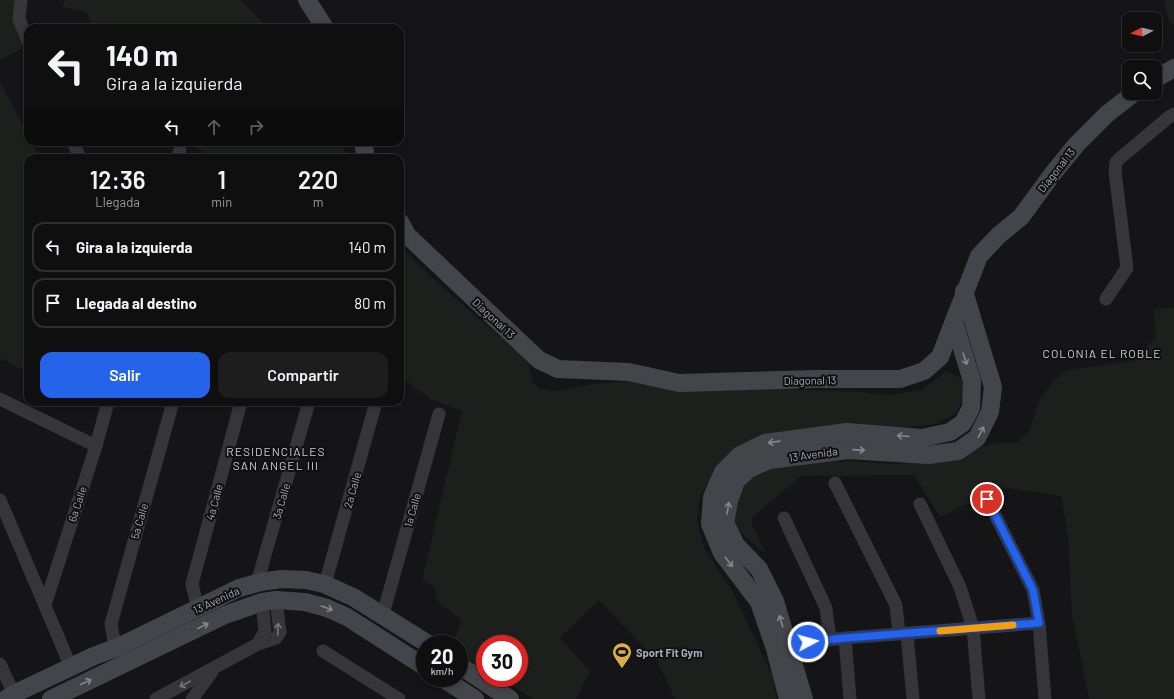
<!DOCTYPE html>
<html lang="es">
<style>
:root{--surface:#100f10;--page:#1e1d1e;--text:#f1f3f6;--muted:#9c9c9f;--line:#302f30;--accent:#2563eb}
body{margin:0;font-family:Barlow,sans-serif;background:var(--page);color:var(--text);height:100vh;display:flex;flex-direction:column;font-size:15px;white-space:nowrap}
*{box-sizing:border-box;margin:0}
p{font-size:13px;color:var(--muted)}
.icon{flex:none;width:22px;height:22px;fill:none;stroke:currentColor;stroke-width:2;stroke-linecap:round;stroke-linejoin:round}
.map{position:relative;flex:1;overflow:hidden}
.details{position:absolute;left:24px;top:154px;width:380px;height:252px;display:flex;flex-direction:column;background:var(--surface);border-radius:12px;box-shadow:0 2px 6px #0003,0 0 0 1px var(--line)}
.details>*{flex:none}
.guide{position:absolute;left:24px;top:24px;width:380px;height:122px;border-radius:12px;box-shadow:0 2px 6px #0003,0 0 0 1px var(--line);background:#100f10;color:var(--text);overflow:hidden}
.needle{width:26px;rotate:263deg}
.buttons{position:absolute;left:1122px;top:12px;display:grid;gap:8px}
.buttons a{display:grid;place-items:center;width:40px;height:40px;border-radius:8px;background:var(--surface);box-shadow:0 2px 6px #0003,0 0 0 1px var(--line);font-size:20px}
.speed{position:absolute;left:416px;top:635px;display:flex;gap:8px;font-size:20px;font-weight:700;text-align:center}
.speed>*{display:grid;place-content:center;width:52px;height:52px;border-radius:50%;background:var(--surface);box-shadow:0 2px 6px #0003,0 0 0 1px var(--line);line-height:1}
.speed small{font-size:10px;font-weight:400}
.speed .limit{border:6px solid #d22;background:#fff;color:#111}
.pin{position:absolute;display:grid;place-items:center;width:34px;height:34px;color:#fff;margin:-17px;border:2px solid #fff;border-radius:50%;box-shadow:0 1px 4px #0007}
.me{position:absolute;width:44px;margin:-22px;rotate:84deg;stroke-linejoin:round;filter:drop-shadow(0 0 3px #0008)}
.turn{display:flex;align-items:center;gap:14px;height:84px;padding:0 16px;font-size:18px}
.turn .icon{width:52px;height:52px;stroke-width:2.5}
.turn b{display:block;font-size:28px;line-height:34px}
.lanes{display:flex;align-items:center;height:38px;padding:0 16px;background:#0003;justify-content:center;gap:20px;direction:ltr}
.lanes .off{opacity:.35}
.eta{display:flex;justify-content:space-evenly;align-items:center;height:68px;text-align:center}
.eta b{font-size:24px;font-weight:600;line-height:28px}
.cta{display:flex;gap:8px;margin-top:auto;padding:8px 16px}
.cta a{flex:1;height:46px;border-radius:12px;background:var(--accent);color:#fff;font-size:16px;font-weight:600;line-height:46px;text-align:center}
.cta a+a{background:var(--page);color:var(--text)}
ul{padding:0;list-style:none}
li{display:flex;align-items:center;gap:12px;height:50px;margin:0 8px 6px;padding:0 8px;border:2px solid var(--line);border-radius:12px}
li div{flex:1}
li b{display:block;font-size:15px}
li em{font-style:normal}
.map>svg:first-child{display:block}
.green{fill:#1b201c}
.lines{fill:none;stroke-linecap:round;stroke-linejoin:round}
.street{stroke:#36363a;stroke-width:13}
.secondary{stroke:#44454a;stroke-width:18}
.oneway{stroke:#858790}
.oneway2{stroke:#75767e}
.route-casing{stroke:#184099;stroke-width:10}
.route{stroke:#2563eb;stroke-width:7}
.slow{stroke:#f59e0b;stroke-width:7}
.labels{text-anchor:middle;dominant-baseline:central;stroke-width:4;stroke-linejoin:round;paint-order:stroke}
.street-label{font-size:11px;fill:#a8abb5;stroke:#100f11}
.poi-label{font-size:11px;font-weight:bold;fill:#a8abb5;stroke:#100f11;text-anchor:start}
.neighbourhood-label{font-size:12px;letter-spacing:1px;fill:#c8cad1;stroke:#100f11}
</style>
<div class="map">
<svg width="1174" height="699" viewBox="0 0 1174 699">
<rect width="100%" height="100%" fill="#151416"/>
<g class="green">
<path d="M0,0H18L27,46L0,60Z"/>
<path d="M65,0H241L268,28H94L86,12L62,7Z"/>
<path d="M1164,0H1174V24L1169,23Z"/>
<path d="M0,82L28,135V142H31L40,158H28V373L0,358Z"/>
<path d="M188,142H346L344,147L347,158H212Z"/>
<path d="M400,247C440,286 483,324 528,358L532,383L540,389L555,391L594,384L638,381L756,388L860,392L890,395L921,390L947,371L962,379L965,392L957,412L937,424L889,429L717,470L700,496L697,520L704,548L733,592L772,675L777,699H675L657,661L599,600L560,638L590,671L576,699H534L500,678H519V644H485V669L459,653V644H453L462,620L438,602L434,587L422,580L462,411L430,399L400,376Z"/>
<path d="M1174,307V699H1089L1072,615L1068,536L1061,496L1000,487L940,517L914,475L801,476L750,519L765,552C751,543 740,533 730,519L736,491L757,473L778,463L850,461L893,464L933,461L997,443H1016L1029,432L1040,399L1054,380L1067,370L1133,361L1156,337L1153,309Z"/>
</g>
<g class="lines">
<g class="street">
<path d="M21,0L19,19L28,41"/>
<path d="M73,142L80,158"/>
<path d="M178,158L180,150"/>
<path d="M1106,299L1127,268L1115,172L1116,162L1119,159L1169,117L1174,114"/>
<path d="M0,399L96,446"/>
<path d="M835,483L896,605L899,634"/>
<path d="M987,499L1033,590L1039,623L1045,699"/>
<path d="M0,500L68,660"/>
<path d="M920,504L960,587L973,628L979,699"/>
<path d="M784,518L826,608L830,640"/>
<path d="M259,576L309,402"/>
<path d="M327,577L376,402"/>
<path d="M196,601L192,584L241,402"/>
<path d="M45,605L96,446L108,402"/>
<path d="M385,607L439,414"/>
<path d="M907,634L913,699"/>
<path d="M845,638L850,699"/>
<path d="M114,641L111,624L173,402"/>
<path d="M258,644L265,631L262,602"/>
<path d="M780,648L789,645L845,638L1039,623"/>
<path d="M323,651L399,699"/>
<path d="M0,664L14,694"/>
<path d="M156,699L258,644L276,638L280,632L276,600"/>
<path d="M192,699L212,672"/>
</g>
<g class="secondary">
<path d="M307,0L325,28"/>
<path d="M1155,79L1174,68"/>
<path d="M363,142L366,158"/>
<path d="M400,222L407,235L539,360L558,369L629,372L679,383L817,379H900L924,371L940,357L979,256L999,235L1021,217L1054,172L1077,144L1107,114L1134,93"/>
<path d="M459,665L510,699"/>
<path d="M442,678L475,699"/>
<path d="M6,699L14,694L94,656L118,647L239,588L261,582L281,579L306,580L324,584L353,597L428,644"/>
<path d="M51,699L225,615L262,602L276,600L305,602L327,608L347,617L425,667"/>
<path d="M788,699L775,649L759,602L722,553L710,524L712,497L723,472L740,455L765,443L847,432L922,438L950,432L963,423L971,408L972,381L954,322"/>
<path d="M804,699L775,601L759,569L736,545L725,523L729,501L736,481L749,469L769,460L848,450L928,455L958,451L977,438L990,412L993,387L964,291"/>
</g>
</g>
<defs><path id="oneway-shaft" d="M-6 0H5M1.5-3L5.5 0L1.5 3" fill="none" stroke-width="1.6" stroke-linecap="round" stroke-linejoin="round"/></defs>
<g class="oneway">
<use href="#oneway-shaft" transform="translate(965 359) rotate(72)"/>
<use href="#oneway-shaft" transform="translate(981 432) rotate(-63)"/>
<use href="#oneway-shaft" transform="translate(903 436) rotate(-175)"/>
<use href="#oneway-shaft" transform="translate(774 442) rotate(172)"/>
<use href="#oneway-shaft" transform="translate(859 450) rotate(4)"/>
<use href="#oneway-shaft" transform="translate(728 508) rotate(-81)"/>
<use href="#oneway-shaft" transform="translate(729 562) rotate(52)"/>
<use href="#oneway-shaft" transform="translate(327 608) rotate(20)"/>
<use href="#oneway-shaft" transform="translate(781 621) rotate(-107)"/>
<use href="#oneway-shaft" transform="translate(203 626) rotate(-26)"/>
<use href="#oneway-shaft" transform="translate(86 682) rotate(-25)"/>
</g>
<g class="oneway2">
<use href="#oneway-shaft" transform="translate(278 629) rotate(-89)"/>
<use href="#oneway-shaft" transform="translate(185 684) rotate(152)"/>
</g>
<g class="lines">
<defs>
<path id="route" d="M808,642L845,638L1039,623L1033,590L987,499"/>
</defs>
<use href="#route" class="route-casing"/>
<use href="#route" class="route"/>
<path class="slow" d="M940,631L1013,625"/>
</g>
<defs>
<symbol id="stadium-pin" viewBox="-11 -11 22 30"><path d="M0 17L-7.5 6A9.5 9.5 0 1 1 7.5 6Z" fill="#dcaf46" stroke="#100f11"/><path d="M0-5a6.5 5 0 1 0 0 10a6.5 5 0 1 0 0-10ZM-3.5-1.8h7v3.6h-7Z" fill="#111"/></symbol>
</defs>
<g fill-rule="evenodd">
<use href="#stadium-pin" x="611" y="641" width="22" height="30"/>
</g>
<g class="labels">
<g class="street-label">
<text transform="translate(1056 170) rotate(-52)">Diagonal 13</text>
<text transform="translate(494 318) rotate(43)">Diagonal 13</text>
<text transform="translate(810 380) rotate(-1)">Diagonal 13</text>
<text transform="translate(813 454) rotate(-8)">13 Avenida</text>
<text transform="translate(352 490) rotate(-74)">2a Calle</text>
<text transform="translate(281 501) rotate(-74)">3a Calle</text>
<text transform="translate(214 502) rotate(-75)">4a Calle</text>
<text transform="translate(77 504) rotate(-72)">6a Calle</text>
<text transform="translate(412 510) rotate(-74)">1a Calle</text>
<text transform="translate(139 521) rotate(-74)">5a Calle</text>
<text transform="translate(216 600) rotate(-25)">13 Avenida</text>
</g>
<g class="poi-label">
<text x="636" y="652">Sport Fit Gym</text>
</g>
<g class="neighbourhood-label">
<text x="1102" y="353">COLONIA EL ROBLE</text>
<text x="276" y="451">RESIDENCIALES<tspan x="276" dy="14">SAN ANGEL III</tspan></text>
</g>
</g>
</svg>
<div class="buttons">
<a><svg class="needle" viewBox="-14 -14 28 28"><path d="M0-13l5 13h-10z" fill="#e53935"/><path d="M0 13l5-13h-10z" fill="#9c9c9f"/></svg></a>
<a><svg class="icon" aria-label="search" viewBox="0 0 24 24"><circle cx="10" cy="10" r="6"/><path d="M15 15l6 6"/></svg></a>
</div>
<div class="speed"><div>20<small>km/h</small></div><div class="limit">30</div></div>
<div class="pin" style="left:987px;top:499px;background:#d93025"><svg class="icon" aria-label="arrive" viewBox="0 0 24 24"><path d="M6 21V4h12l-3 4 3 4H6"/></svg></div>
<svg class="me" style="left:808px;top:642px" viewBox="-20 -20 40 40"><circle r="17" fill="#2563eb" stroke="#fff" stroke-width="3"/><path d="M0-11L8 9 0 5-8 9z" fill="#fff"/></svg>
<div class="guide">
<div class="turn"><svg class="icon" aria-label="left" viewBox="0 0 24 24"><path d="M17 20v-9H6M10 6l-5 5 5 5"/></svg><div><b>140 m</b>Gira a la izquierda</div></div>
<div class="lanes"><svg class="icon" aria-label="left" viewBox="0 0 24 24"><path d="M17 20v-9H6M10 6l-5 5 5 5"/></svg><svg class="icon off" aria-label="ahead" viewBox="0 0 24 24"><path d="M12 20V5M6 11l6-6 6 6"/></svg><svg class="icon off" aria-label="right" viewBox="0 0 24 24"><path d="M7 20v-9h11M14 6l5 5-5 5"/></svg></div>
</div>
<section class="details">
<div class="eta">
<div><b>12:36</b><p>Llegada</p></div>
<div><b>1</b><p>min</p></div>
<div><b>220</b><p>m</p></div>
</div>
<ul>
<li><svg class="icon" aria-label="left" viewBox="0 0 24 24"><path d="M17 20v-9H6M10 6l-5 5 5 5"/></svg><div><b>Gira a la izquierda</b></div><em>140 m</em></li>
<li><svg class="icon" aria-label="arrive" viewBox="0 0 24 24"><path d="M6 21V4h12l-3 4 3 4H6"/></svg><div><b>Llegada al destino</b></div><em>80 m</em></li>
</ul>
<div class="cta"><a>Salir</a><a>Compartir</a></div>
</section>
</div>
